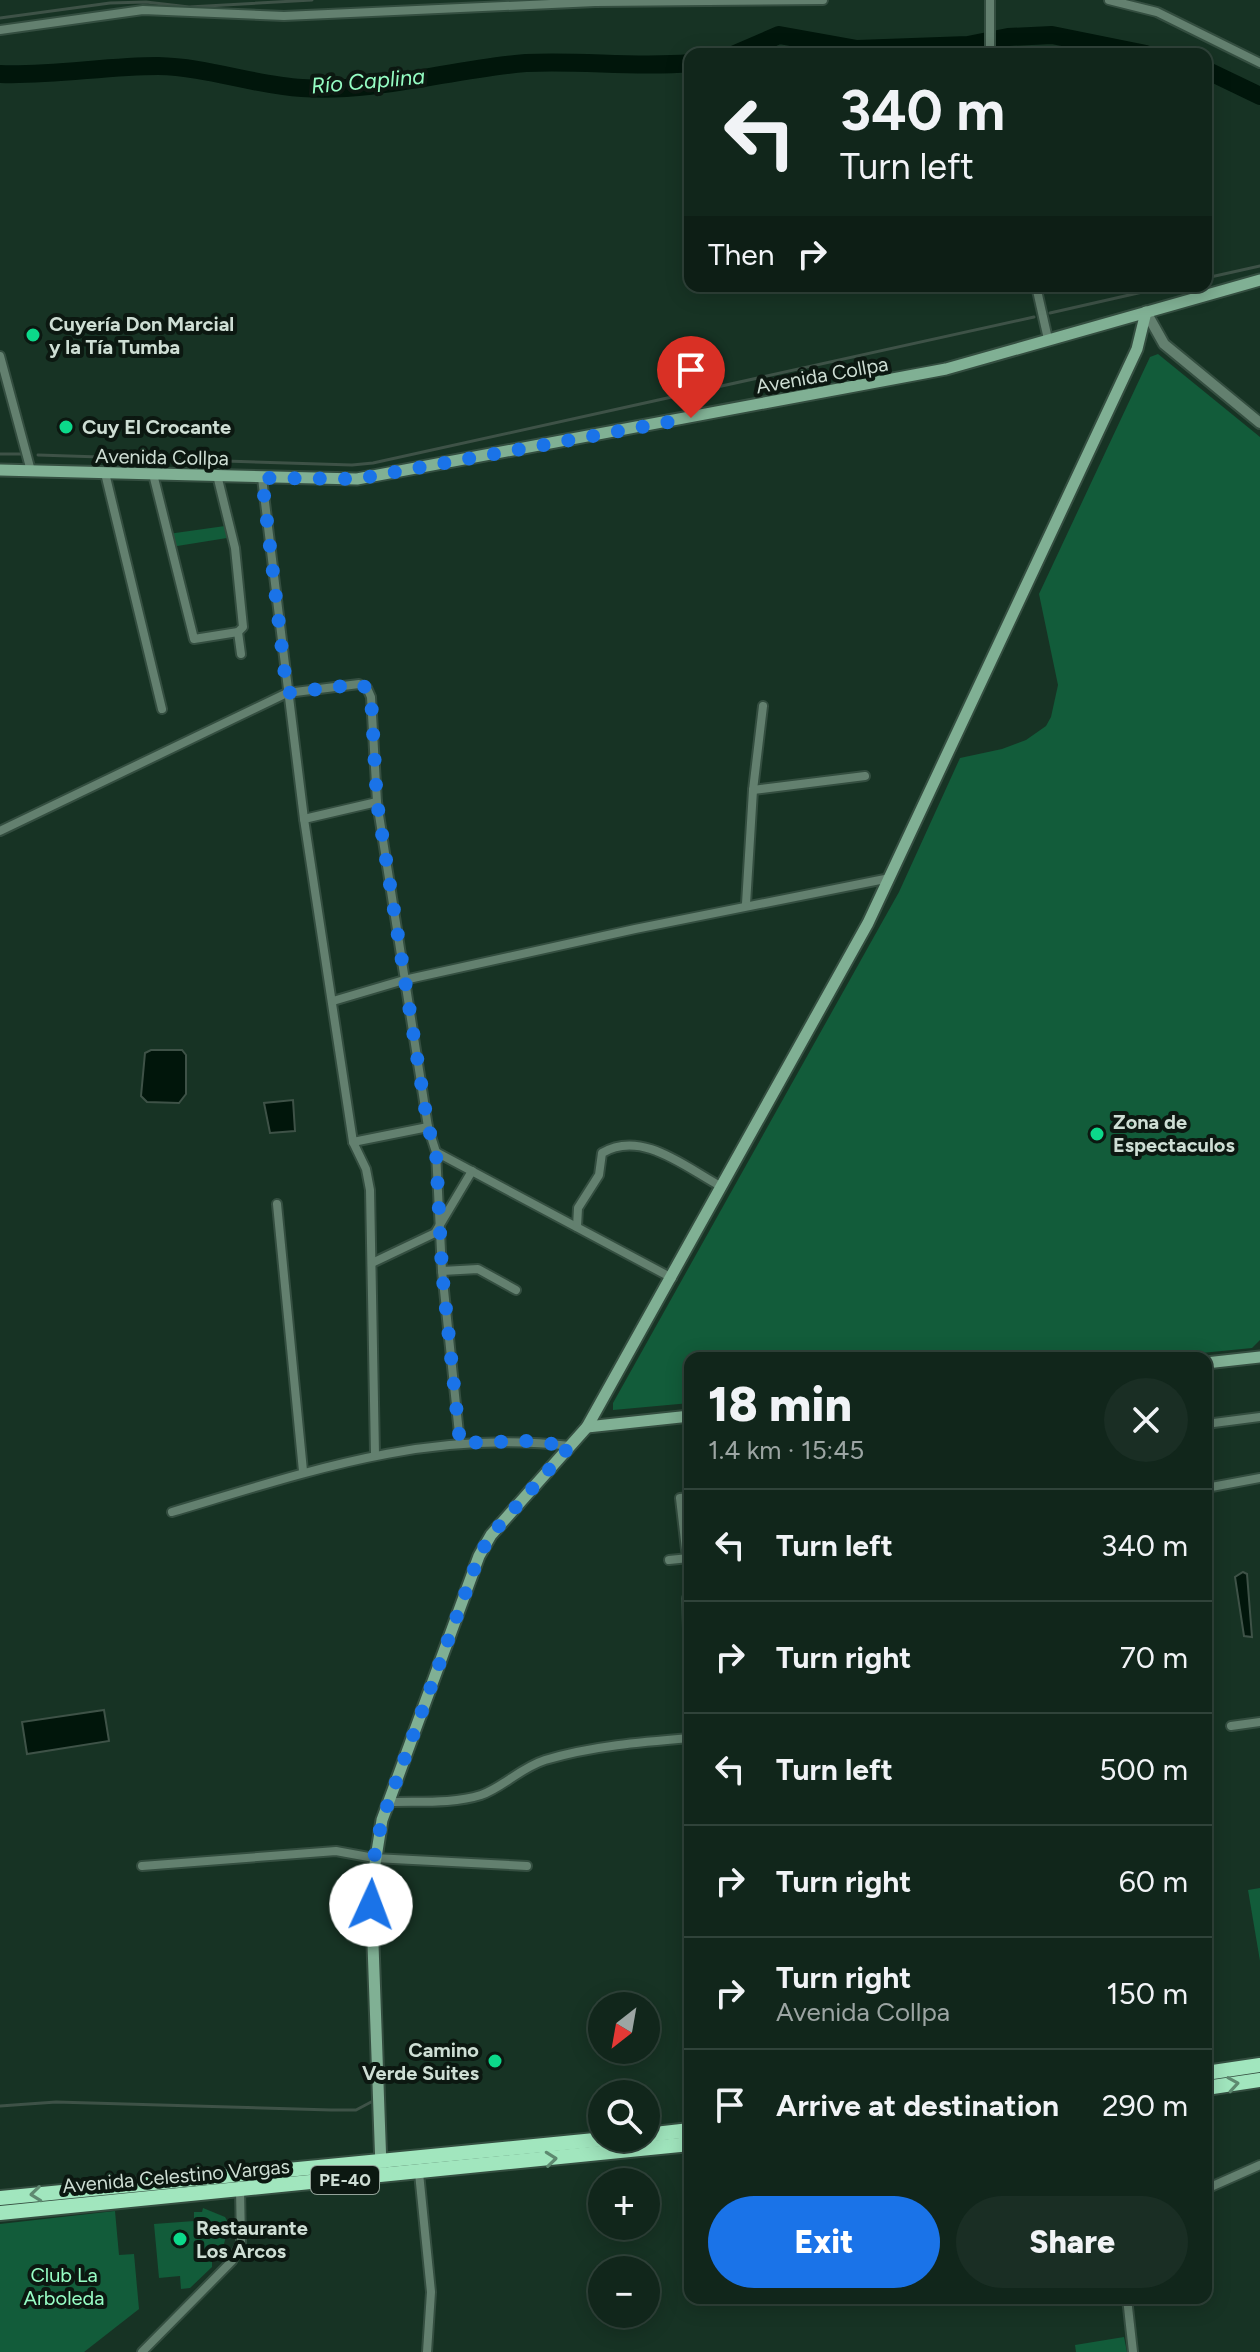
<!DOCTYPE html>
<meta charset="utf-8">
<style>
:root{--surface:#11261b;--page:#1a2e24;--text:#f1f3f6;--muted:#9ca5a3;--line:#30433a;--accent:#1a73e8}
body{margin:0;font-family:Figtree,sans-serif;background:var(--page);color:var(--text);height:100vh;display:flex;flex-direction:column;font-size:30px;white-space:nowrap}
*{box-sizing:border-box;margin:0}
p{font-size:26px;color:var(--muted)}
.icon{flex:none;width:44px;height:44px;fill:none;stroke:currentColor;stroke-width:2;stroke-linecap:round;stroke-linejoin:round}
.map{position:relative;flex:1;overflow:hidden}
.drawer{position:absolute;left:684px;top:1352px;width:528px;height:952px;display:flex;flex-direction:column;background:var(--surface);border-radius:16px;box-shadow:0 4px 20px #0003,0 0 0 2px var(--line)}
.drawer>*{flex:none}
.guide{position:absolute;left:684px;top:48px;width:528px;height:244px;border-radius:16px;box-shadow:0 4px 20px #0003,0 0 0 2px var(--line);background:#11261b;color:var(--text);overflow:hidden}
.needle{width:52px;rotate:211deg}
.fabs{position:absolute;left:588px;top:1992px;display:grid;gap:16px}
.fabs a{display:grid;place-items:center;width:72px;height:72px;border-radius:50%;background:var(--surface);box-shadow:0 4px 20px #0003,0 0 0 2px var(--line);font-size:40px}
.pin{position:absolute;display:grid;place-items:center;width:68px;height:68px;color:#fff;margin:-82px -34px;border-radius:50% 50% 50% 0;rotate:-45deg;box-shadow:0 0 8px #0007}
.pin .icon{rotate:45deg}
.me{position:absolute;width:88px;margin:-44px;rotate:2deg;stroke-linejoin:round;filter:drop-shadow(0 0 6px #0008)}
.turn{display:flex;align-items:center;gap:28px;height:168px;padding:0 24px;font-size:36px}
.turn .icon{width:104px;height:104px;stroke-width:2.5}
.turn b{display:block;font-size:56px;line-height:68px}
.then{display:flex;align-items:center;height:76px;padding:0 24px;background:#0003;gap:16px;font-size:30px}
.round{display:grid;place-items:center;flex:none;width:84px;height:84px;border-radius:42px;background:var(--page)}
.summary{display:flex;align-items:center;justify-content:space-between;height:136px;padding:0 24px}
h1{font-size:48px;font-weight:800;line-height:60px}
.action{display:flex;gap:16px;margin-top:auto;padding:16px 24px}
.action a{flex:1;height:92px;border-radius:48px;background:var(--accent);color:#fff;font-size:32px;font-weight:800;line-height:92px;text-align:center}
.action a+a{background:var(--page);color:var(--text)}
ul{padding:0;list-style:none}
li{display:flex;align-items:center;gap:24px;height:112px;padding:0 24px;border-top:2px solid var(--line)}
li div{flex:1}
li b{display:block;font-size:30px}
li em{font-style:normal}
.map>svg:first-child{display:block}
.green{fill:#125c3a}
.water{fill:#01160b;stroke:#3e5247;stroke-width:2}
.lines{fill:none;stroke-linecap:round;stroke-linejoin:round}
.stream{stroke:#3e5247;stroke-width:3}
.river{stroke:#01160b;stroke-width:18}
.minor-casing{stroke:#344e40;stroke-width:12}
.tertiary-casing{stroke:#344e40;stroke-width:14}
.secondary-casing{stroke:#344e40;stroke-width:15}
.trunk-casing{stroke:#344e40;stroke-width:18}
.minor{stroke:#63806f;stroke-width:8}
.tertiary{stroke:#63806f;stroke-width:10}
.secondary{stroke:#80b094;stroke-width:11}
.trunk{stroke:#a1e6be;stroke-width:14}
.oneway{stroke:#5e8970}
.route{stroke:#1a73e8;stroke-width:14;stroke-dasharray:0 25.2}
.poi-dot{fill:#0cd98a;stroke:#0c1811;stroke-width:3}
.labels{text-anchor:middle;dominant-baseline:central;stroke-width:8;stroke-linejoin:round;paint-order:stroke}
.shield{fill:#0c1811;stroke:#94a39a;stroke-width:2}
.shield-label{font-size:18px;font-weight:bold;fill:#ceded4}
.poi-label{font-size:20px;font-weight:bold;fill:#ceded4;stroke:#0c1811;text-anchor:start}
.street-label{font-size:20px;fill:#ceded4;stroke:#0c1811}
.park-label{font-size:20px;fill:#97fec5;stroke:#0c1811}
.water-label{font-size:22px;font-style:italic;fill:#95fdc3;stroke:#0c1811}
</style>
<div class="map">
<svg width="1260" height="2352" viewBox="0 0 1260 2352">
<rect width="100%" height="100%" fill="#173324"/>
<g class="green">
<path d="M1158,354L1260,437V1340L1252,1348L1151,1358H690V1403L613,1410V1403L899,892L960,758L1002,749L1026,740L1046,726L1051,717L1058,685L1039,594L1150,357Z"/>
<path d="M225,526L227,538L171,547L168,534Z"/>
<path d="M1260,1888V1961L1248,1890Z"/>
<path d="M203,2208L225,2217L229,2224L222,2252L212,2251V2267L190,2288L181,2289L180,2276L159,2278L154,2224L194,2221V2212H202Z"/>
<path d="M115,2211L119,2255L134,2254L139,2309L84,2352H0V2224Z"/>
<path d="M1124,2337L1127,2352H1076L1075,2345Z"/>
</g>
<g class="water">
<path d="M151,1050H182L186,1055V1094L179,1103L147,1102L141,1096L145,1053Z"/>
<path d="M293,1100L295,1131L270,1133L264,1103Z"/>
<path d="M1243,1572L1247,1574L1252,1637L1244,1636L1235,1577Z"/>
<path d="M104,1710L109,1741L27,1754L22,1722Z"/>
</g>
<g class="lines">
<g class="stream">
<path d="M0,18L110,3L146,2L189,7L312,0"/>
<path d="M1206,278L1260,266"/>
<path d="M1050,313L1169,286"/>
<path d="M0,454H23"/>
<path d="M38,455L352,465L373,463L1034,317"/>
<path d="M0,2106L56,2102L331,2110H356L373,2101"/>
</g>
<g class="river">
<path d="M735,54L779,35L857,49L968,45L1008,37L1052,35L1146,54"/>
<path d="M1206,70L1260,96"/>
<path d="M0,74C53,76 105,66 158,66C208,67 253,85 302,88C377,93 451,69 526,63C581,60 636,68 690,63"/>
</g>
<defs>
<g id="minor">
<path d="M990,0V54"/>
<path d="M1109,0L1157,12L1260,63"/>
<path d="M0,30L143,10L284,16L595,2L823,0"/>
<path d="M1036,286L1048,339"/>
<path d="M0,356L31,471"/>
<path d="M105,473L162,709"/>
<path d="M153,474L194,639L238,632L243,627L235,548L217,475"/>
<path d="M262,478L304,819L353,1142L366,1169L370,1190L375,1454"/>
<path d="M238,632L241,654"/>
<path d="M753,790L865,776"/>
<path d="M304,819L377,802"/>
<path d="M0,831L287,693L359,684L367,688L371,697L377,802L428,1127L436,1152L442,1271L460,1443"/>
<path d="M746,904L753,790L763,706"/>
<path d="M333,1001L404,980L635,929L890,878"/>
<path d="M353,1142L428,1127"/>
<path d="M436,1152L672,1278"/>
<path d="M277,1204L303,1471"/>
<path d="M577,1227L578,1208L599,1175L602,1153C642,1129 686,1168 722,1187"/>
<path d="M372,1263L435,1233L472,1171"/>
<path d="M442,1271L478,1269L516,1290"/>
<path d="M1206,1424L1260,1417"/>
<path d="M1206,1488L1260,1478"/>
<path d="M172,1512C307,1472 427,1429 570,1446"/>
<path d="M687,1558L680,1498L690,1497"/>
<path d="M669,1560L689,1558"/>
<path d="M687,1598L690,1692"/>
<path d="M1231,1726L1260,1722"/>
<path d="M389,1802C418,1801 453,1804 481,1795C502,1788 520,1768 545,1760C592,1746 641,1742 690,1738"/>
<path d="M142,1866L336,1851L374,1858L527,1866"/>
<path d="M419,2173L431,2292L427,2352"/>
<path d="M1206,2189L1260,2165"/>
<path d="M1127,2298L1133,2352"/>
<path d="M142,2352L232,2261L241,2243L240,2188"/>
</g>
<path id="tertiary" d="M1146,312L1164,344L1260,423"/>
<g id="secondary">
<path d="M0,470L357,479L946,369L1260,280"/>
<path d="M1206,1363L1260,1357"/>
<path d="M587,1427L690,1416"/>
<path d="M381,2167L371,1889L382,1820L479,1556L491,1535L587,1427L868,923L1137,349L1146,312"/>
</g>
<g id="trunk">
<path d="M1206,2073L1260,2065"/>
<path d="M1206,2088L1260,2080"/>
<path d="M646,2135L690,2130"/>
<path d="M0,2198L615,2138"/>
<path d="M0,2213L690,2144"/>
</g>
</defs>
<use href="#minor" class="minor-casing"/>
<use href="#tertiary" class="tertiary-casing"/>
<use href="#secondary" class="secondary-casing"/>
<use href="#trunk" class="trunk-casing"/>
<use href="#minor" class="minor"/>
<use href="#tertiary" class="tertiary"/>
<use href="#secondary" class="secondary"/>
<use href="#trunk" class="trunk"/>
</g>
<defs><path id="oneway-chevron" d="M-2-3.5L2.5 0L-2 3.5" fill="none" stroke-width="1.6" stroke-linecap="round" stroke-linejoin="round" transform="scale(2)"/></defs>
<g class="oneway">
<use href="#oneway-chevron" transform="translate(1233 2084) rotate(-9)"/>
<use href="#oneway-chevron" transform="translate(551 2159) rotate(-6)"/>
<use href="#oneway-chevron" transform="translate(36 2194) rotate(174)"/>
</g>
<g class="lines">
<path class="route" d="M371,1905L374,1858L382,1820L479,1556L491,1535L570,1446L527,1441L460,1443L442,1271L436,1152L428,1127L377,802L371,697L367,688L359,684L287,693L262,478L357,479L691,418"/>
</g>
<g class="poi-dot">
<circle cx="33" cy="335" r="8"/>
<circle cx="66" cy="427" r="8"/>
<circle cx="1097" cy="1134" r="8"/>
<circle cx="495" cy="2061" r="8"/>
<circle cx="180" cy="2239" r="8"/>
</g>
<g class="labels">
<rect class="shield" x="311" y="2166" width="68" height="28" rx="6"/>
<g class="shield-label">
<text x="345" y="2180">PE-40</text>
</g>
<g class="poi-label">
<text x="49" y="324">Cuyería Don Marcial<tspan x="49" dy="23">y la Tía Tumba</tspan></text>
<text x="82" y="427">Cuy El Crocante</text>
<text x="1113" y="1122">Zona de<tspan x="1113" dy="23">Espectaculos</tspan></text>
<text x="479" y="2050" text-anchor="end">Camino<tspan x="479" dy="23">Verde Suites</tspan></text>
<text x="196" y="2228">Restaurante<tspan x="196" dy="23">Los Arcos</tspan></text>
</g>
<g class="street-label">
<text transform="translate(822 375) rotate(-10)">Avenida Collpa</text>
<text transform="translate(162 457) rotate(1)">Avenida Collpa</text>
<text transform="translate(176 2176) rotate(-5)">Avenida Celestino Vargas</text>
</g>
<g class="park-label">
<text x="64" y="2275">Club La<tspan x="64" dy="23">Arboleda</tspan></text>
</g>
<g class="water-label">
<text transform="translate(368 81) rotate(-5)">Río Caplina</text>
</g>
</g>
</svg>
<div class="fabs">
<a><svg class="needle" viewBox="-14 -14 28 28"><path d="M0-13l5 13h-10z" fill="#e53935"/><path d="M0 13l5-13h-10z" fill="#9ca5a3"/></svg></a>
<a><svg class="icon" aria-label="search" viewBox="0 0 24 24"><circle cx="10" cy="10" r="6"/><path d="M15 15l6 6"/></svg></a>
<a>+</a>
<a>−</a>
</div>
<div class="pin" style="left:691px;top:418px;background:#d93025"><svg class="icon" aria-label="arrive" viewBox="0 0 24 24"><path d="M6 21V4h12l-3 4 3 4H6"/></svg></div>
<svg class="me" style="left:371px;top:1905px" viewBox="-20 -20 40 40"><circle r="19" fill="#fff"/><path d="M0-13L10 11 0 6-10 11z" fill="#1a73e8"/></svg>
<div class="guide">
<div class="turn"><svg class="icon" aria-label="left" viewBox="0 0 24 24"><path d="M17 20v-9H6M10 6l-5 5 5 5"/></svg><div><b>340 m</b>Turn left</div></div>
<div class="then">Then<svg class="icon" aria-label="right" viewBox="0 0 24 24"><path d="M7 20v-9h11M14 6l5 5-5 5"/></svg></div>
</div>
<section class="drawer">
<div class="summary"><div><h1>18 min</h1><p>1.4 km · 15:45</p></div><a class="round"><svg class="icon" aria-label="close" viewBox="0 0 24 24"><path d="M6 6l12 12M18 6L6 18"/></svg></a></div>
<ul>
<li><svg class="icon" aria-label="left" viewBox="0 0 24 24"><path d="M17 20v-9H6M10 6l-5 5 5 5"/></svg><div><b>Turn left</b></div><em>340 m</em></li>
<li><svg class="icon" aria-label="right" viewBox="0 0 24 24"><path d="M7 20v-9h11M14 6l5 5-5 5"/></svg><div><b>Turn right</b></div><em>70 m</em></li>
<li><svg class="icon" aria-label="left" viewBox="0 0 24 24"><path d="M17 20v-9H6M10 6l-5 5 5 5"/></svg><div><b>Turn left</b></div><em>500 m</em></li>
<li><svg class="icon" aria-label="right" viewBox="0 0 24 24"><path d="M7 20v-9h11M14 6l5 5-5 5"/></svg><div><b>Turn right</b></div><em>60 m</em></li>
<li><svg class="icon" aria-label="right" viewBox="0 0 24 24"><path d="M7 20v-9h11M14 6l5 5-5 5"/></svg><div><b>Turn right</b><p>Avenida Collpa</p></div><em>150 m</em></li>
<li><svg class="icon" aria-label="arrive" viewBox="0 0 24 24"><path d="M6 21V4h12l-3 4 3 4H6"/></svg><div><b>Arrive at destination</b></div><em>290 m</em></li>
</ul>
<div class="action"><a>Exit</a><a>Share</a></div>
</section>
</div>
